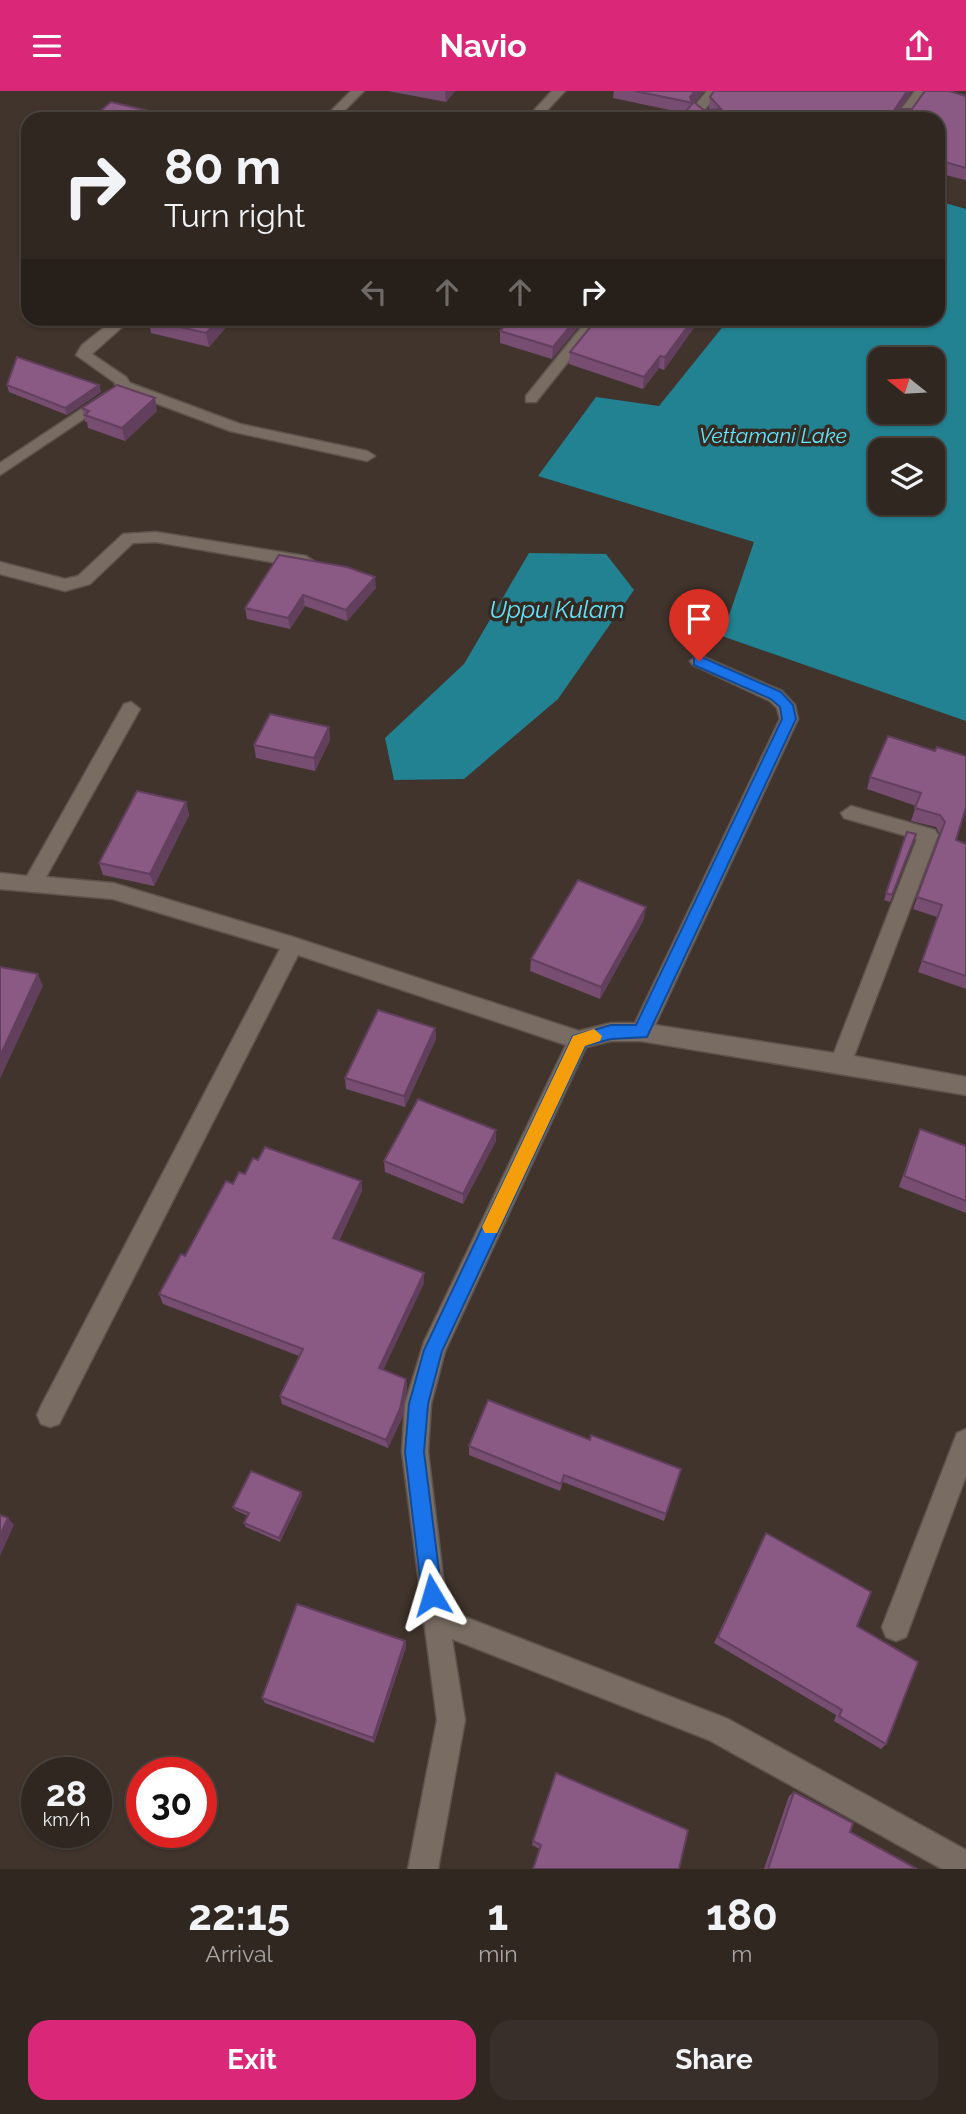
<!DOCTYPE html>
<style>
:root{--surface:#302721;--page:#382f2a;--text:#f1f3f6;--muted:#a8a5a5;--line:#4b443f;--accent:#db2777}
body{margin:0;font-family:Raleway,sans-serif;background:var(--page);color:var(--text);height:100vh;display:flex;flex-direction:column;font-size:26px;white-space:nowrap}
*{box-sizing:border-box;margin:0}
p{font-size:23px;color:var(--muted)}
.icon{flex:none;width:38px;height:38px;fill:none;stroke:currentColor;stroke-width:2;stroke-linecap:round;stroke-linejoin:round}
.map{position:relative;height:1778px;overflow:hidden}
.drawer{display:flex;flex-direction:column;background:var(--surface);flex:1}
.drawer>*{flex:none}
.banner{position:absolute;left:21px;top:21px;width:924px;height:214px;border-radius:21px;box-shadow:0 2px 5px #0004,0 0 0 2px var(--line);background:#302721;color:var(--text);overflow:hidden}
.needle{width:46px;rotate:288deg}
.fabs{position:absolute;left:868px;top:256px;display:grid;gap:14px}
.fabs a{display:grid;place-items:center;width:77px;height:77px;border-radius:14px;background:var(--surface);box-shadow:0 2px 5px #0004,0 0 0 2px var(--line);font-size:35px}
.speed{position:absolute;left:21px;top:1666px;display:flex;gap:14px;font-size:35px;font-weight:700;text-align:center}
.speed>*{display:grid;place-content:center;width:91px;height:91px;border-radius:50%;background:var(--surface);box-shadow:0 2px 5px #0004,0 0 0 2px var(--line);line-height:1}
.speed small{font-size:18px;font-weight:400}
.speed .limit{border:10px solid #d22;background:#fff;color:#111}
.pin{position:absolute;display:grid;place-items:center;width:60px;height:60px;color:#fff;margin:-72px -30px;border-radius:50% 50% 50% 0;rotate:-45deg;box-shadow:0 0 7px #0007}
.pin .icon{rotate:45deg}
.me{position:absolute;width:77px;margin:-38px;rotate:353deg;stroke-linejoin:round;filter:drop-shadow(0 0 5px #0008)}
.turn{display:flex;align-items:center;gap:24px;height:147px;padding:0 28px;font-size:32px}
.turn .icon{width:91px;height:91px;stroke-width:2.5}
.turn b{display:block;font-size:49px;line-height:60px}
.lanes{display:flex;align-items:center;height:66px;padding:0 28px;background:#0003;justify-content:center;gap:35px;direction:ltr}
.lanes .off{opacity:.35}
.eta{display:flex;justify-content:space-evenly;align-items:center;height:119px;text-align:center}
.eta b{font-size:42px;font-weight:700;line-height:49px}
.cta{display:flex;gap:14px;margin-top:auto;padding:14px 28px}
.cta a{flex:1;height:80px;border-radius:21px;background:var(--accent);color:#fff;font-size:28px;font-weight:700;line-height:80px;text-align:center}
.cta a+a{background:var(--page);color:var(--text)}
header{display:flex;justify-content:space-between;align-items:center;height:91px;padding:0 28px;background:var(--accent);color:#fff;font-size:32px;font-weight:700}
.map>svg:first-child{display:block}
.water{fill:#228291;fill-rule:evenodd}
.lines{fill:none;stroke-linecap:round;stroke-linejoin:round}
.minor-casing{stroke:#5d534c;stroke-width:3}
.minor{fill:#796d63;fill-rule:evenodd}
.wall{fill:#774d72}
.shaded-wall{fill:#613f5d}
.building{fill:#8a5a85;stroke:#613f5d;stroke-width:2}
.route{fill:#1a73e8;stroke:#114b97;stroke-width:2}
.slow{fill:#f59e0b}
.labels{text-anchor:middle;dominant-baseline:central;stroke-width:7;stroke-linejoin:round;paint-order:stroke}
.far-water-label{font-size:21px;font-style:italic;fill:#63e5fc;stroke:#352a22}
.water-label{font-size:24px;font-style:italic;fill:#63e5fc;stroke:#352a22}
</style>
<header><svg class="icon" aria-label="menu" viewBox="0 0 24 24"><path d="M4 6h16M4 12h16M4 18h16"/></svg>Navio<svg class="icon" aria-label="share" viewBox="0 0 24 24"><path d="M12 15V3M7 8l5-5 5 5M5 13v7h14v-7"/></svg></header>
<div class="map">
<svg width="966" height="1778" viewBox="0 0 966 1778">
<rect width="100%" height="100%" fill="#40342c"/>
<g class="water">
<path d="M938,110L966,118V630L722,545L754,451L538,385L596,306L659,315L729,228H938ZM880,268H933V320H880ZM880,359H933V411H880Z"/>
<path d="M529,462L606,463L634,499L558,608L464,688L394,689L385,647L464,573Z"/>
</g>
<g class="lines">
<defs>
<g id="minor">
<path d="M351,0H364L336,28H323Z"/>
<path d="M552,0H565L539,28H526Z"/>
<path d="M707,0H720L705,18L718,28H703L691,19Z"/>
<path d="M915,0H928L907,28H894Z"/>
<path d="M115,228H131L92,263L126,286L130,292L240,333L367,360L375,365L367,370L230,340L118,298L114,291L76,264L82,254Z"/>
<path d="M588,228H602L536,311H526V305Z"/>
<path d="M107,301L112,303V309L0,384V372Z"/>
<path d="M156,441L306,465L315,471L306,477L156,451L133,452L90,493L65,500L0,483V471L65,488L78,485L123,443Z"/>
<path d="M699,564L782,600L795,614L798,628L655,934L834,962L917,748L844,727L841,722L851,715L935,739L938,744L854,965L966,986V1004L641,950H611L586,956L445,1260L431,1313L428,1361L447,1519L728,1628L966,1759V1778H942L709,1649L452,1548L465,1629L438,1778H408L437,1629L402,1361L405,1313L424,1251L566,954L298,864L59,1333L50,1336L41,1333L37,1324L41,1315L280,858L113,808L0,798V782L27,785L124,613L131,611L140,618L46,786L113,792L293,846L579,940L611,932H635L780,628L777,617L770,610L693,574L690,570Z"/>
<path d="M966,1338V1385L906,1546L896,1550L886,1546L882,1536L957,1342Z"/>
</g>
</defs>
<use href="#minor" class="minor-casing"/>
<use href="#minor" class="minor"/>
</g>
<g class="wall">
<path d="M388,0H455L446,11Z"/>
<path d="M614,0H704L694,12L704,19H710L709,18L710,6L714,0H912L900,18H912L966,5V88L965,89L938,82V28L684,22L613,7Z"/>
<path d="M150,228H233L209,256L151,242L149,229Z"/>
<path d="M510,228H585L552,268L500,252V240Z"/>
<path d="M700,228L664,279L659,277L643,298L569,273L570,261Z"/>
<path d="M7,294H99L101,301L67,324L9,301Z"/>
<path d="M82,317L157,320L125,350L88,337L87,331H85Z"/>
<path d="M279,464L376,497L347,530L305,515L290,538L247,528L245,517Z"/>
<path d="M329,636L330,649L315,680L256,667L254,654Z"/>
<path d="M935,660L956,749L966,753V898L918,881L937,826L913,818L940,743L936,736L911,730L916,715L867,698L870,686Z"/>
<path d="M186,711L189,724L154,795L103,784L99,772Z"/>
<path d="M907,741L916,743L890,811L884,809Z"/>
<path d="M644,828L600,908L530,880L531,868Z"/>
<path d="M435,937L436,948L405,1016L346,998L345,987Z"/>
<path d="M920,1038L966,1055V1122L899,1096L915,1049Z"/>
<path d="M496,1039V1050L463,1113L385,1081L384,1070Z"/>
<path d="M258,1069L361,1090L362,1100L339,1150L424,1192L383,1279L406,1288L407,1297L402,1327L388,1357L282,1313L280,1305L299,1265L163,1213L159,1203L233,1093Z"/>
<path d="M590,1349L681,1378L664,1430L563,1391L560,1400L469,1364V1355Z"/>
<path d="M301,1401L302,1405L280,1451L246,1436L244,1432L248,1425L235,1419L233,1416Z"/>
<path d="M762,1449L857,1535L886,1653L881,1658L834,1630L836,1624L714,1552Z"/>
<path d="M405,1550L406,1556L374,1652L265,1612L262,1607Z"/>
<path d="M794,1701L850,1741L917,1778H764L789,1705Z"/>
<path d="M533,1750L679,1778L540,1758L532,1754Z"/>
</g>
<g class="shaded-wall">
<path d="M445,0H455L446,11Z"/>
<path d="M695,0H704L692,13L693,12L690,11V6Z"/>
<path d="M907,0H912L894,28L895,18Z"/>
<path d="M153,21L154,28H144Z"/>
<path d="M219,228H233L209,256L206,242Z"/>
<path d="M576,228H585L552,268L553,256Z"/>
<path d="M693,228H700L664,279L665,266Z"/>
<path d="M660,265L659,277L643,298L644,286Z"/>
<path d="M99,294L101,301L67,324L65,317Z"/>
<path d="M155,307L157,320L125,350L122,337Z"/>
<path d="M375,486L376,497L347,530L346,519Z"/>
<path d="M303,504L305,515L290,538L288,527Z"/>
<path d="M329,636L330,649L315,680L314,667Z"/>
<path d="M186,711L189,724L154,795L150,783Z"/>
<path d="M646,816L644,828L600,908L601,896Z"/>
<path d="M38,883L43,895L0,988V965Z"/>
<path d="M435,937L436,948L405,1016L404,1005Z"/>
<path d="M496,1039V1050L463,1113V1103Z"/>
<path d="M361,1090L362,1100L335,1157L333,1147Z"/>
<path d="M424,1182V1192L380,1286L379,1277Z"/>
<path d="M406,1288L407,1297L402,1327L388,1357L386,1349Z"/>
<path d="M301,1401L302,1405L280,1451L279,1447Z"/>
<path d="M8,1427L14,1434L0,1465V1444Z"/>
<path d="M405,1550L406,1556L374,1652L373,1647Z"/>
</g>
<g class="building">
<path d="M635,0H695L690,6L691,9L704,19L721,18L710,6L714,0H907L895,18H912L925,0H949L966,5V77L938,69V28H679L693,12Z"/>
<path d="M111,11L153,21L144,28H91Z"/>
<path d="M150,228H219L206,242L149,229Z"/>
<path d="M510,228H576L553,256L500,240Z"/>
<path d="M597,228H693L665,266L660,265L644,286L570,261Z"/>
<path d="M17,266L99,294L65,317L7,294Z"/>
<path d="M117,294L155,307L122,337L85,324L89,320L82,317Z"/>
<path d="M279,464L347,476L375,486L346,519L303,504L288,527L245,517Z"/>
<path d="M270,623L329,636L314,667L254,654Z"/>
<path d="M888,645L935,660L937,656L966,665V716L956,749L966,753V885L922,870L942,814L917,806L945,731L940,724L915,717L921,702L870,686Z"/>
<path d="M137,700L186,711L150,783L99,772Z"/>
<path d="M907,741L916,743L892,804L886,802Z"/>
<path d="M578,789L646,816L601,896L531,868Z"/>
<path d="M0,876L38,883L0,965Z"/>
<path d="M378,919L435,937L404,1005L345,987Z"/>
<path d="M418,1008L496,1039L463,1103L384,1070Z"/>
<path d="M920,1038L966,1055V1110L904,1085Z"/>
<path d="M265,1056L361,1090L333,1147L424,1182L379,1277L406,1288L400,1318L386,1349L280,1305L303,1258L159,1203L181,1163L185,1165L226,1090L233,1093L239,1081L245,1083L253,1067L258,1069Z"/>
<path d="M488,1309L590,1349L591,1344L681,1378L666,1423L564,1384L561,1393L469,1355Z"/>
<path d="M251,1380L301,1401L279,1447L244,1432L249,1422L233,1416Z"/>
<path d="M0,1424L8,1427L0,1444Z"/>
<path d="M766,1442L871,1501L857,1535L918,1571L886,1653L839,1625L842,1619L718,1546Z"/>
<path d="M297,1513L405,1550L373,1647L262,1607Z"/>
<path d="M556,1682L688,1739L679,1778H533L541,1754L533,1750Z"/>
<path d="M794,1701L853,1732L850,1741L917,1778H768Z"/>
</g>
<path class="route" d="M699,565L781,601L793,614L796,628L647,946L611,948L585,955L442,1260L428,1313L424,1361L442,1504L439,1511L432,1514L425,1511L422,1504L405,1361L409,1313L424,1259L573,945L611,934H636L782,628L780,616L771,608L694,574V567Z"/>
<path class="slow" d="M594,938L602,945L600,950L585,955L497,1142H485L482,1136L573,945Z"/>
<g class="labels">
<g class="far-water-label">
<text x="773" y="344">Vettamani Lake</text>
</g>
<g class="water-label">
<text x="557" y="518">Uppu Kulam</text>
</g>
</g>
</svg>
<div class="fabs">
<a><svg class="needle" viewBox="-14 -14 28 28"><path d="M0-13l5 13h-10z" fill="#e53935"/><path d="M0 13l5-13h-10z" fill="#a8a5a5"/></svg></a>
<a><svg class="icon" aria-label="layers" viewBox="0 0 24 24"><path d="M12 4l9 5-9 5-9-5zM3 14l9 5 9-5"/></svg></a>
</div>
<div class="speed"><div>28<small>km/h</small></div><div class="limit">30</div></div>
<div class="pin" style="left:699px;top:570px;background:#d93025"><svg class="icon" aria-label="arrive" viewBox="0 0 24 24"><path d="M6 21V4h12l-3 4 3 4H6"/></svg></div>
<svg class="me" style="left:432px;top:1504px" viewBox="-20 -20 40 40"><path d="M0-17L14 15 0 8-14 15z" fill="#1a73e8" stroke="#fff" stroke-width="4"/></svg>
<div class="banner">
<div class="turn"><svg class="icon" aria-label="right" viewBox="0 0 24 24"><path d="M7 20v-9h11M14 6l5 5-5 5"/></svg><div><b>80 m</b>Turn right</div></div>
<div class="lanes"><svg class="icon off" aria-label="left" viewBox="0 0 24 24"><path d="M17 20v-9H6M10 6l-5 5 5 5"/></svg><svg class="icon off" aria-label="ahead" viewBox="0 0 24 24"><path d="M12 20V5M6 11l6-6 6 6"/></svg><svg class="icon off" aria-label="ahead" viewBox="0 0 24 24"><path d="M12 20V5M6 11l6-6 6 6"/></svg><svg class="icon" aria-label="right" viewBox="0 0 24 24"><path d="M7 20v-9h11M14 6l5 5-5 5"/></svg></div>
</div>
</div>
<section class="drawer">
<div class="eta">
<div><b>22:15</b><p>Arrival</p></div>
<div><b>1</b><p>min</p></div>
<div><b>180</b><p>m</p></div>
</div>
<div class="cta"><a>Exit</a><a>Share</a></div>
</section>
